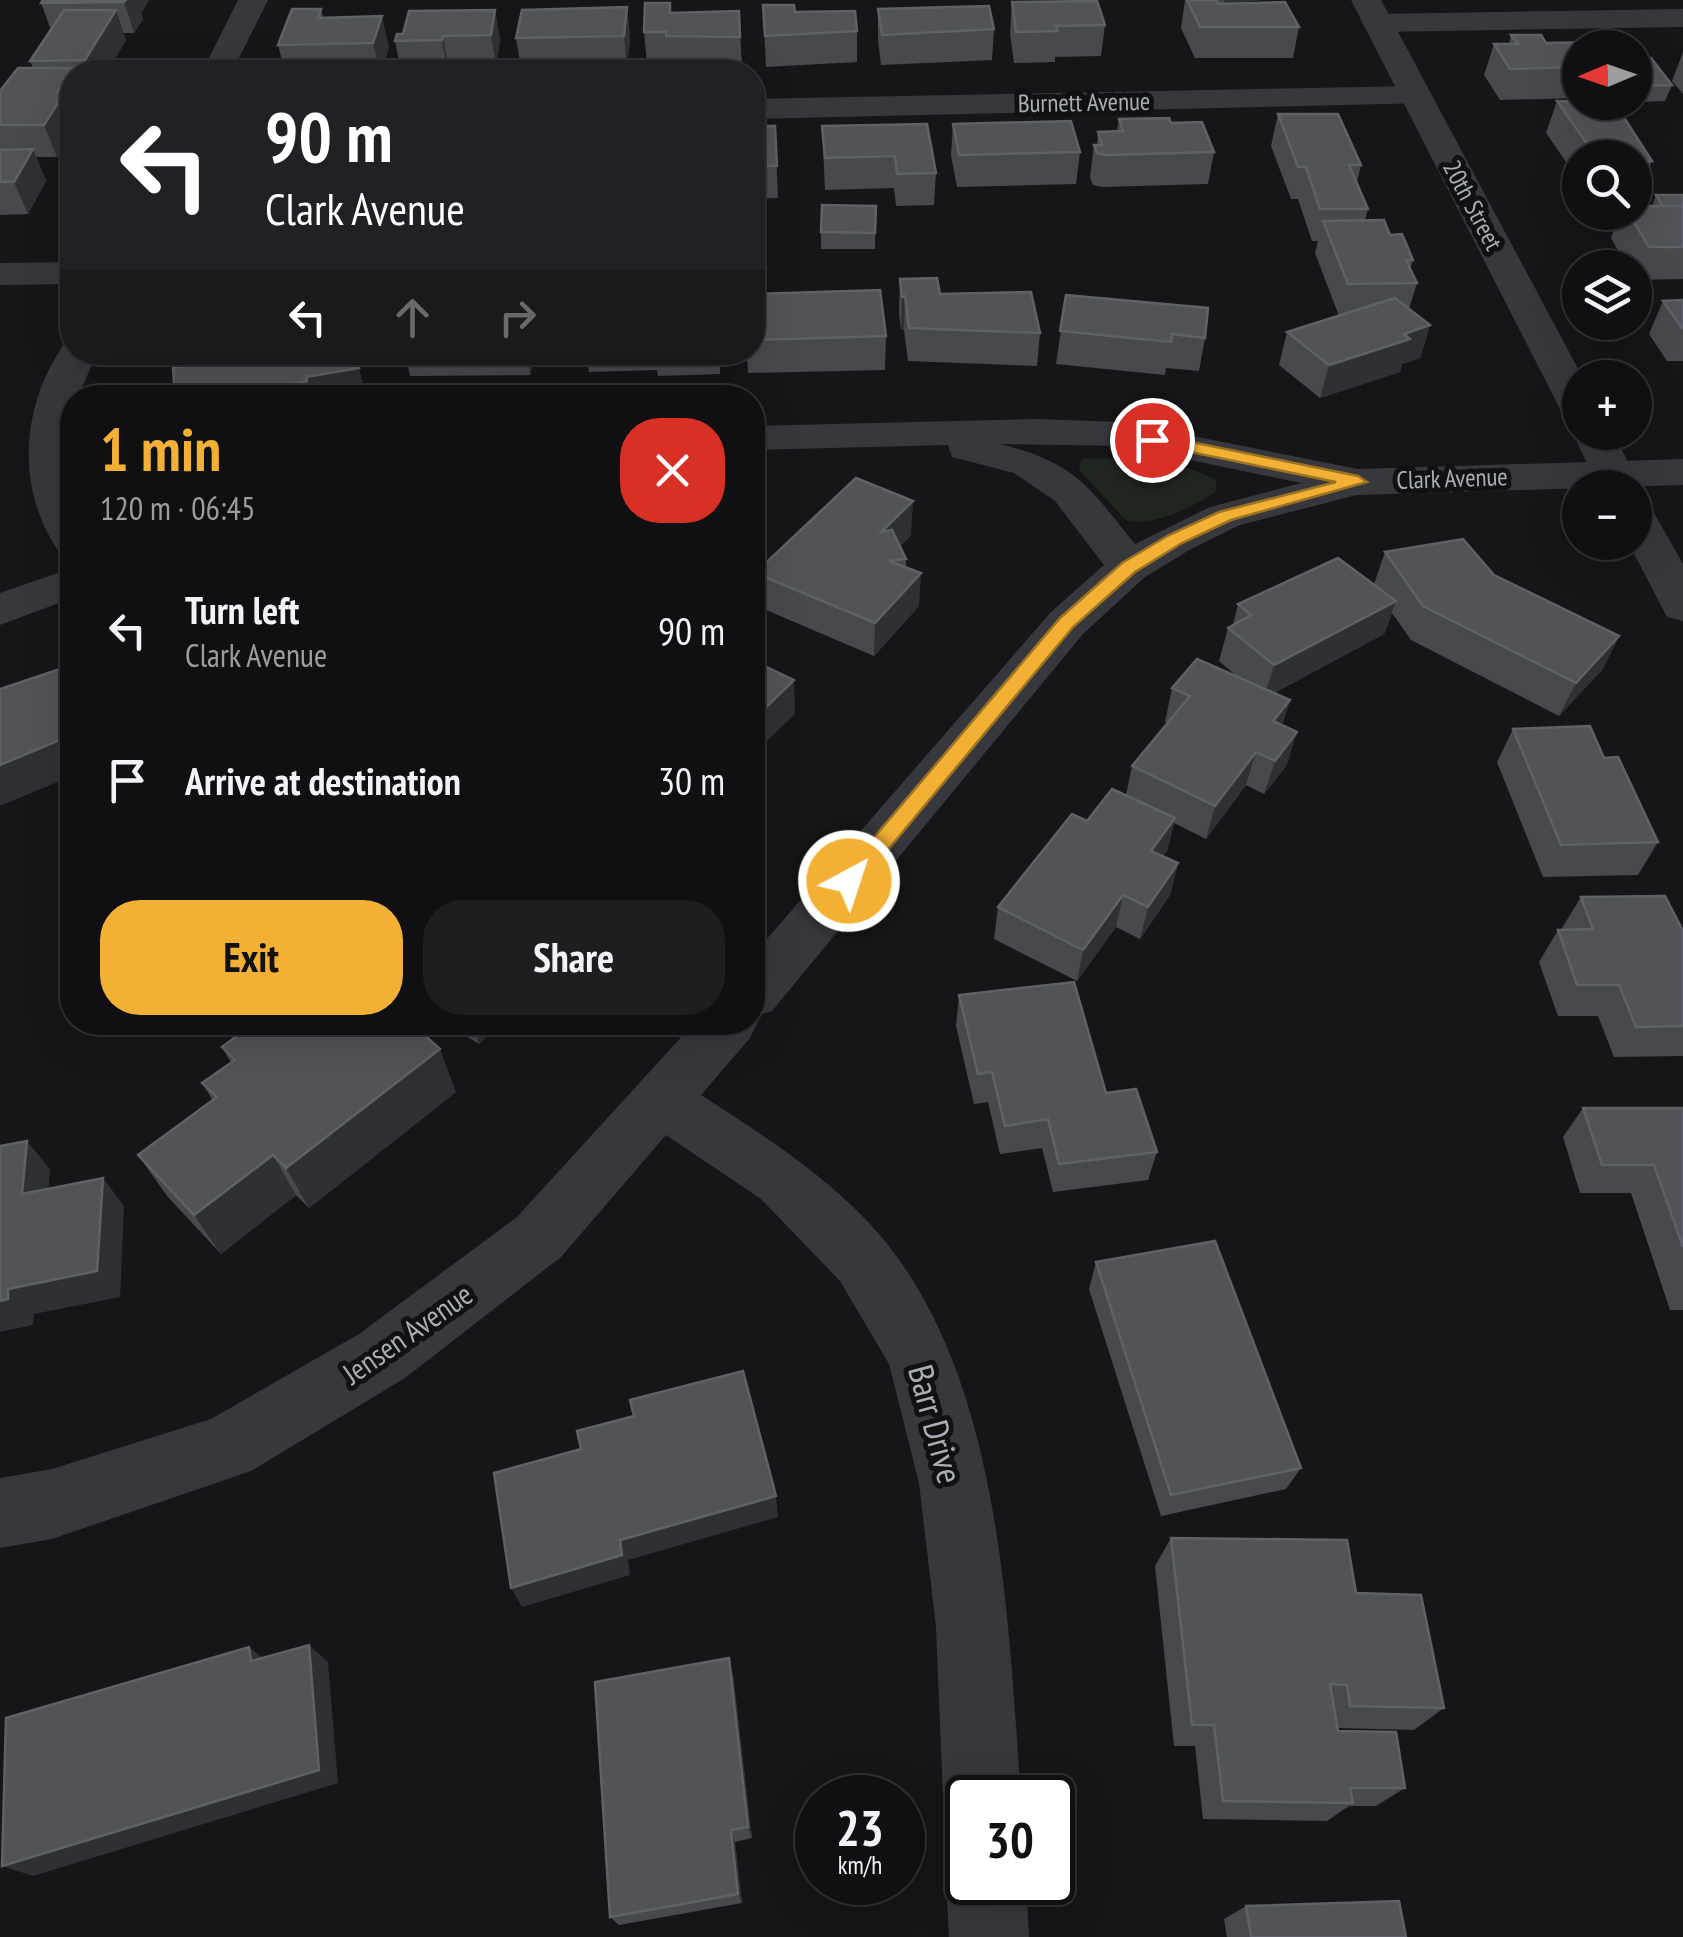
<!DOCTYPE html>
<meta charset="utf-8">
<style>
:root{--surface:#101012;--page:#1e1e20;--text:#f1f3f6;--muted:#9c9d9f;--line:#303032;--accent:#f2b134}
body{margin:0;font-family:"PT Sans Narrow",sans-serif;background:var(--page);color:var(--text);height:100vh;display:flex;flex-direction:column;font-size:38px;white-space:nowrap}
*{box-sizing:border-box;margin:0}
p{font-size:32px;color:var(--muted)}
.icon{flex:none;width:55px;height:55px;fill:none;stroke:currentColor;stroke-width:2;stroke-linecap:round;stroke-linejoin:round}
.map{position:relative;flex:1;overflow:hidden}
.side{position:absolute;left:60px;top:385px;width:705px;height:650px;display:flex;flex-direction:column;background:var(--surface);border-radius:40px;box-shadow:0 10px 40px #0002,0 0 0 2px var(--line)}
.side>*{flex:none}
.guide{position:absolute;left:60px;top:60px;width:705px;height:305px;border-radius:40px;box-shadow:0 10px 40px #0002,0 0 0 2px var(--line);background:#202124;color:#fff;overflow:hidden}
.needle{width:65px;rotate:268deg}
.buttons{position:absolute;left:1562px;top:30px;display:grid;gap:20px}
.buttons a{display:grid;place-items:center;width:90px;height:90px;border-radius:50%;background:var(--surface);box-shadow:0 10px 40px #0002,0 0 0 2px var(--line);font-size:50px}
.speed{position:absolute;left:795px;top:1775px;display:flex;gap:20px;font-size:50px;font-weight:700;text-align:center}
.speed>*{display:grid;place-content:center;width:130px;height:130px;border-radius:50%;background:var(--surface);box-shadow:0 10px 40px #0002,0 0 0 2px var(--line);line-height:1}
.speed small{font-size:25px;font-weight:400}
.speed .limit{border:5px solid #111;border-radius:15px;background:#fff;color:#111}
.pin{position:absolute;display:grid;place-items:center;width:85px;height:85px;color:#fff;margin:-42px;border:5px solid #fff;border-radius:50%;box-shadow:0 2px 10px #0007}
.me{position:absolute;width:110px;margin:-55px;rotate:40deg;stroke-linejoin:round;filter:drop-shadow(0 0 8px #0008)}
.turn{display:flex;align-items:center;gap:35px;height:210px;padding:0 40px;font-size:45px}
.turn .icon{width:130px;height:130px;stroke-width:2.5}
.turn b{display:block;font-size:70px;line-height:85px}
.lanes{display:flex;align-items:center;height:95px;padding:0 40px;background:#0003;justify-content:center;gap:50px;direction:ltr}
.lanes .off{opacity:.35}
.round{display:grid;place-items:center;flex:none;width:105px;height:105px;border-radius:40px;background:var(--page)}
.overview{display:flex;align-items:center;justify-content:space-between;height:170px;padding:0 40px}
h1{font-size:60px;font-weight:700;line-height:75px;color:var(--accent)}
.cta{display:flex;gap:20px;margin-top:auto;padding:20px 40px}
.cta a{flex:1;height:115px;border-radius:40px;background:var(--accent);color:#111;font-size:40px;font-weight:700;line-height:115px;text-align:center}
.cta a+a{background:var(--page);color:var(--text)}
ul{padding:0;list-style:none}
li{display:flex;align-items:center;gap:30px;height:150px;padding:0 40px}
li div{flex:1}
li b{display:block;font-size:38px}
li em{font-style:normal}
.map>svg:first-child{display:block}
.green{fill:#1e261f}
.lines{fill:none;stroke-linecap:round;stroke-linejoin:round}
.minor{fill:#37383d;fill-rule:evenodd}
.tertiary{fill:#37383d;fill-rule:evenodd}
.wall{fill:#47494d}
.shaded-wall{fill:#2f3033}
.building{fill:#525359;stroke:#5f6168;stroke-width:2.5}
.route{fill:#f2b134;stroke:#9d7322;stroke-width:2.5}
.labels{text-anchor:middle;dominant-baseline:central;stroke-width:10;stroke-linejoin:round;paint-order:stroke}
.far-street-label{font-size:25px;fill:#a8adb8;stroke:#111113}
.street-label{font-size:30px;fill:#a8adb8;stroke:#111113}
.near-street-label{font-size:35px;fill:#a8adb8;stroke:#111113}
</style>
<div class="map">
<svg width="1683" height="1937" viewBox="0 0 1683 1937">
<rect width="100%" height="100%" fill="#161618"/>
<path class="green" d="M1084,458C1126,460 1180,457 1216,481L1217,490C1198,506 1150,528 1126,520L1080,471L1079,463Z"/>
<g class="lines">
<g class="minor">
<path d="M238,0H268L232,72H202Z"/>
<path d="M1683,9V27L1377,32L1366,29L1362,23L1366,17L1377,14Z"/>
<path d="M1416,86L1427,89L1432,96L1427,103L752,119V99Z"/>
<path d="M72,262V284L0,285V263Z"/>
<path d="M72,342V352H97L78,398H72L68,445L72,478V553L57,549C15,485 22,405 64,344Z"/>
<path d="M1035,419L1122,422L1358,469L1683,459V485L1357,495L1240,525L1191,549L1145,577L1083,634L772,1011L755,1016L758,1022L750,1038L701,1095C767,1138 833,1179 884,1240C1002,1384 1008,1619 1021,1798H968V1831L955,1825L943,1798L936,1627L919,1483L889,1364L840,1281L761,1199L666,1135L561,1257L405,1378L251,1471L52,1539L0,1548V1478L52,1469L211,1419L359,1334L517,1217L695,1022H752V956L1051,612L1104,565L1055,501L1014,473L952,457L948,445L752,450V426ZM1000,444L1122,446L1301,483L1210,507L1135,544C1088,486 1076,463 1000,444Z"/>
<path d="M72,568V598L0,625V593Z"/>
<path d="M968,1850V1882H1026L1029,1937H949L946,1882L958,1854Z"/>
</g>
<g class="tertiary">
<path d="M1351,0H1381L1583,378H1580V421L1566,417L1560,409Z"/>
<path d="M1578,423L1580,432H1613L1641,488L1635,497V488H1599L1572,432Z"/>
<path d="M1635,502L1650,506L1683,564V621L1667,617L1628,542H1635Z"/>
</g>
</g>
<g class="wall">
<path d="M43,0H149L141,13L143,19L134,33H123L126,40L107,72H72V131L57,157H36L46,181L28,214L0,215V125L33,68L30,61L51,30L41,3Z"/>
<path d="M1185,0H1260L1224,4L1299,27L1293,58H1195L1181,28Z"/>
<path d="M1012,2L1105,25L1101,56L1055,57V62L1014,63L1010,33Z"/>
<path d="M763,5L795,12L857,31V62L766,67Z"/>
<path d="M627,7L630,38L627,67L521,69L516,38Z"/>
<path d="M321,9L323,17L389,47L381,72H285L278,45Z"/>
<path d="M878,9L994,29L992,60L881,65L878,39Z"/>
<path d="M495,10L500,40L496,66L448,67L447,71L401,72L395,41L403,34Z"/>
<path d="M739,11L742,67H669L668,63H647L644,32L671,13Z"/>
<path d="M1511,35L1546,43L1580,48V98L1500,100L1484,75L1494,44H1509Z"/>
<path d="M1683,52V94L1672,81Z"/>
<path d="M1635,58L1672,85L1665,101L1635,102Z"/>
<path d="M1557,101L1652,161L1639,193H1635V158H1580V182L1546,133Z"/>
<path d="M1278,114L1361,165L1357,182L1368,209L1365,220L1390,235L1413,260L1410,269L1417,283L1409,309L1430,325L1420,358L1402,364L1400,372L1320,398L1279,365L1287,332L1339,316L1315,253L1318,241H1312L1298,199H1291L1271,146Z"/>
<path d="M1119,119L1171,123L1214,152L1208,184L1102,187L1093,185L1090,177L1094,145H1097L1098,132L1117,131Z"/>
<path d="M953,124L1080,152L1076,184L957,187L951,155Z"/>
<path d="M752,126H775L778,198L752,199Z"/>
<path d="M822,126L936,173L934,205L896,206L894,188L825,190Z"/>
<path d="M1656,195H1683V279L1635,280V268H1628L1611,238L1621,212H1628L1652,206Z"/>
<path d="M876,206L875,249H821V232Z"/>
<path d="M900,279L1040,333L1037,366L908,361L904,330H901L899,312Z"/>
<path d="M752,294L886,336L885,370L748,373L747,352H752Z"/>
<path d="M1066,295L1205,338L1199,371L1166,368L1165,375L1056,364Z"/>
<path d="M1683,300V361H1667L1649,334L1663,301Z"/>
<path d="M405,352H573L571,367H532L530,375L410,376Z"/>
<path d="M586,352H720V374L658,376L657,370L589,372Z"/>
<path d="M911,535L900,546L906,559V567L919,606L874,656L757,606L755,573Z"/>
<path d="M1385,552L1494,575L1619,636L1602,670L1559,716L1411,640L1392,613L1384,634L1274,693L1290,700L1282,725L1287,765L1264,794L1246,785L1206,839L1174,823L1167,851L1163,856L1178,863L1170,895L1140,939L1116,927L1077,981L994,939L998,907L1087,821L1126,795L1132,766L1168,723L1165,722L1172,688L1239,678L1219,661L1228,628L1233,625L1238,604L1374,584Z"/>
<path d="M1513,729L1604,758L1658,842L1638,875L1543,877L1497,762Z"/>
<path d="M1581,897L1683,931V1056L1614,1057L1598,1016H1558L1539,962L1558,930H1562V928Z"/>
<path d="M959,995L1106,1093L1157,1152L1148,1180L1053,1192L1042,1148L1000,1154L988,1102L974,1104L956,1026Z"/>
<path d="M443,1022H500L479,1044Z"/>
<path d="M222,1047L456,1092L309,1208L296,1195L221,1254L167,1196L138,1155L213,1101L202,1083L231,1063Z"/>
<path d="M1583,1108H1683V1310H1670L1631,1193H1580L1563,1137Z"/>
<path d="M1096,1262L1301,1468L1286,1489L1161,1516L1089,1289Z"/>
<path d="M1171,1538L1356,1593L1444,1708L1414,1730L1338,1728V1731L1405,1788L1376,1806H1349L1327,1821L1203,1819L1195,1746H1174L1155,1566Z"/>
<path d="M733,1675L752,1838L735,1842L742,1903L619,1925L610,1917Z"/>
<path d="M1246,1906L1406,1937H1227L1224,1919Z"/>
</g>
<g class="shaded-wall">
<path d="M126,0H149L141,13L143,19L134,33L124,2Z"/>
<path d="M1224,0H1260L1224,4Z"/>
<path d="M627,7L630,38L627,67L624,36Z"/>
<path d="M116,10L126,40L107,72H89L85,60Z"/>
<path d="M495,10L500,40L496,66L491,35Z"/>
<path d="M382,16L389,47L380,72L373,43Z"/>
<path d="M443,36L448,67L447,71L442,40Z"/>
<path d="M74,68L75,72H72V131L57,157L44,125L58,92Z"/>
<path d="M33,149L46,181L28,214L14,182Z"/>
<path d="M905,296L904,330H901L902,297Z"/>
<path d="M1430,325L1420,358L1402,364L1400,372L1320,398L1329,365L1404,334Z"/>
<path d="M526,352H529L532,367L530,375Z"/>
<path d="M568,352H573L571,367Z"/>
<path d="M359,368L367,398L222,397L306,377Z"/>
<path d="M913,501L911,535L881,565V532Z"/>
<path d="M921,573L919,606L874,656L875,623Z"/>
<path d="M1396,601L1384,634L1264,698L1274,665Z"/>
<path d="M1619,636L1602,670L1559,716L1576,683Z"/>
<path d="M794,680L795,714L752,756V721Z"/>
<path d="M1290,700L1280,733L1273,721Z"/>
<path d="M1297,732L1287,765L1264,794L1275,761Z"/>
<path d="M72,735V776L0,806V765Z"/>
<path d="M1256,752L1246,785L1206,839L1215,806Z"/>
<path d="M1175,818L1167,851L1144,883L1151,851Z"/>
<path d="M1178,863L1170,895L1140,939L1148,907Z"/>
<path d="M1123,895L1116,927L1077,981L1083,950Z"/>
<path d="M472,1022H500L479,1044Z"/>
<path d="M440,1049L456,1092L309,1208L286,1168Z"/>
<path d="M27,1141L50,1169L46,1222L22,1194Z"/>
<path d="M273,1155L296,1195L221,1254L194,1215Z"/>
<path d="M103,1178L124,1206L120,1297L34,1314L33,1325L0,1332V1301L8,1289Z"/>
<path d="M776,1496L778,1517L628,1560L630,1575L522,1607L511,1588L620,1540Z"/>
<path d="M309,1645L328,1662L338,1783L33,1876L2,1866Z"/>
<path d="M249,1647L270,1664L251,1661Z"/>
<path d="M729,1658L733,1675L752,1838L748,1827Z"/>
<path d="M731,1830L735,1842L742,1903L738,1894Z"/>
</g>
<g class="building">
<path d="M43,0H126L124,2L41,3Z"/>
<path d="M1187,0H1216L1218,4L1285,2L1299,27H1200Z"/>
<path d="M1097,1L1105,25L1056,26L1058,31L1016,32L1012,2Z"/>
<path d="M645,3H670V13L739,11L740,37L666,36V32H644Z"/>
<path d="M763,5H794L795,12L855,11L857,31L765,36Z"/>
<path d="M989,6L994,29L882,35L878,9Z"/>
<path d="M627,7L624,36L516,38L522,10Z"/>
<path d="M292,9H321L318,18L382,16L373,43L278,45Z"/>
<path d="M64,10H116L85,60L30,61Z"/>
<path d="M495,10L491,35L443,36L442,40L395,41L397,34H403L409,11Z"/>
<path d="M1511,35H1541L1546,43L1599,42L1603,48H1580V67L1510,69L1494,44H1518Z"/>
<path d="M1635,58H1651L1672,85L1635,86Z"/>
<path d="M18,68H74L58,92H65L44,125H0V91Z"/>
<path d="M1557,101L1614,102L1652,161H1635V158H1597Z"/>
<path d="M1278,114H1338L1361,165H1349L1368,209H1320L1306,167H1298Z"/>
<path d="M1169,118L1171,123L1202,122L1214,152L1106,155L1097,153L1094,145H1102L1098,132L1123,131L1119,119Z"/>
<path d="M1071,121L1080,152L959,155L953,124Z"/>
<path d="M927,124L936,173L897,174L895,156L825,158L822,126Z"/>
<path d="M752,126H775L777,166H752Z"/>
<path d="M33,149L14,182H0V150Z"/>
<path d="M1656,195H1683V206H1663Z"/>
<path d="M822,205L876,206L875,233L821,232Z"/>
<path d="M1635,206H1683V247H1649L1628,212H1635Z"/>
<path d="M1384,220L1390,235L1402,234L1413,260H1406L1417,283L1348,284L1323,221Z"/>
<path d="M937,278L940,294L1031,292L1040,333L909,328L905,296L902,297L900,279Z"/>
<path d="M880,290L886,336L752,340V294Z"/>
<path d="M1066,295L1208,308L1205,338L1172,334L1171,342L1060,331Z"/>
<path d="M1395,298L1430,325L1404,334L1410,339L1329,365L1287,332Z"/>
<path d="M1683,300V328H1682L1663,301Z"/>
<path d="M257,352H354L359,368L306,377L307,381L222,398H175L173,368Z"/>
<path d="M856,478L913,501L881,532L892,530L906,559L889,561L921,573L875,623L755,573Z"/>
<path d="M1463,539L1494,575L1619,636L1576,683L1423,606L1385,552Z"/>
<path d="M1338,558L1396,601L1274,665L1228,628L1251,615L1238,604Z"/>
<path d="M1197,659L1290,700L1273,721L1297,732L1275,761L1256,752L1215,806L1132,766L1190,696L1172,688Z"/>
<path d="M752,660L794,680L752,721Z"/>
<path d="M72,665V735L0,765V689Z"/>
<path d="M1590,726L1604,758L1618,757L1658,842L1561,845L1513,729Z"/>
<path d="M1112,789L1175,818L1151,851L1178,863L1148,907L1123,895L1083,950L998,907L1072,814L1087,821Z"/>
<path d="M1665,896L1683,931V1026L1636,1027L1619,985H1577L1558,930L1593,929L1581,897Z"/>
<path d="M1074,982L1106,1093L1136,1089L1157,1152L1059,1164L1048,1119L1005,1126L992,1072L978,1074L959,995Z"/>
<path d="M256,1022H410L440,1049L286,1168L273,1155L194,1215L138,1155L217,1097L202,1083L235,1060L222,1047Z"/>
<path d="M1583,1108H1683V1247L1654,1165H1602Z"/>
<path d="M27,1141L22,1194L103,1178L97,1271L8,1289V1299L0,1301V1146Z"/>
<path d="M1215,1241L1301,1468L1171,1495L1096,1262Z"/>
<path d="M743,1371L776,1496L620,1540L622,1555L511,1588L494,1473L581,1449L577,1431L634,1416L630,1400Z"/>
<path d="M1171,1538L1347,1540L1356,1593L1421,1595L1444,1708L1350,1706L1347,1685L1330,1684L1338,1731L1396,1732L1405,1788H1350L1353,1803L1223,1801L1214,1725H1192Z"/>
<path d="M309,1645L319,1770L2,1866L6,1718L249,1647L251,1661Z"/>
<path d="M729,1658L748,1827L731,1830L738,1894L610,1917L595,1682Z"/>
<path d="M1399,1901L1406,1937H1251L1246,1906Z"/>
</g>
<path class="route" d="M1152,434L1358,476L1367,482L1231,520L1182,543L1135,572L1073,627L857,887H842L838,881L842,875L1060,618L1122,563L1169,535L1219,512L1336,482L1147,443V436Z"/>
<g class="labels">
<g class="far-street-label">
<text transform="translate(1084 102) rotate(-1)">Burnett Avenue</text>
<text transform="translate(1473 205) rotate(62)">20th Street</text>
<text transform="translate(1452 478) rotate(-2)">Clark Avenue</text>
</g>
<g class="street-label">
<text transform="translate(407 1333) rotate(-35)">Jensen Avenue</text>
</g>
<g class="near-street-label">
<text transform="translate(936 1424) rotate(75)">Barr Drive</text>
</g>
</g>
</svg>
<div class="buttons">
<a><svg class="needle" viewBox="-14 -14 28 28"><path d="M0-13l5 13h-10z" fill="#e53935"/><path d="M0 13l5-13h-10z" fill="#9c9d9f"/></svg></a>
<a><svg class="icon" aria-label="search" viewBox="0 0 24 24"><circle cx="10" cy="10" r="6"/><path d="M15 15l6 6"/></svg></a>
<a><svg class="icon" aria-label="layers" viewBox="0 0 24 24"><path d="M12 4l9 5-9 5-9-5zM3 14l9 5 9-5"/></svg></a>
<a>+</a>
<a>−</a>
</div>
<div class="speed"><div>23<small>km/h</small></div><div class="limit">30</div></div>
<div class="pin" style="left:1152px;top:440px;background:#d93025"><svg class="icon" aria-label="arrive" viewBox="0 0 24 24"><path d="M6 21V4h12l-3 4 3 4H6"/></svg></div>
<svg class="me" style="left:849px;top:881px" viewBox="-20 -20 40 40"><circle r="17" fill="#f2b134" stroke="#fff" stroke-width="3"/><path d="M0-11L8 9 0 5-8 9z" fill="#fff"/></svg>
<div class="guide">
<div class="turn"><svg class="icon" aria-label="left" viewBox="0 0 24 24"><path d="M17 20v-9H6M10 6l-5 5 5 5"/></svg><div><b>90 m</b>Clark Avenue</div></div>
<div class="lanes"><svg class="icon" aria-label="left" viewBox="0 0 24 24"><path d="M17 20v-9H6M10 6l-5 5 5 5"/></svg><svg class="icon off" aria-label="ahead" viewBox="0 0 24 24"><path d="M12 20V5M6 11l6-6 6 6"/></svg><svg class="icon off" aria-label="right" viewBox="0 0 24 24"><path d="M7 20v-9h11M14 6l5 5-5 5"/></svg></div>
</div>
<section class="side">
<div class="overview"><div><h1>1 min</h1><p>120 m · 06:45</p></div><a class="round" style="background:#d93025;color:#fff"><svg class="icon" aria-label="close" viewBox="0 0 24 24"><path d="M6 6l12 12M18 6L6 18"/></svg></a></div>
<ul>
<li><svg class="icon" aria-label="left" viewBox="0 0 24 24"><path d="M17 20v-9H6M10 6l-5 5 5 5"/></svg><div><b>Turn left</b><p>Clark Avenue</p></div><em>90 m</em></li>
<li><svg class="icon" aria-label="arrive" viewBox="0 0 24 24"><path d="M6 21V4h12l-3 4 3 4H6"/></svg><div><b>Arrive at destination</b></div><em>30 m</em></li>
</ul>
<div class="cta"><a>Exit</a><a>Share</a></div>
</section>
</div>
